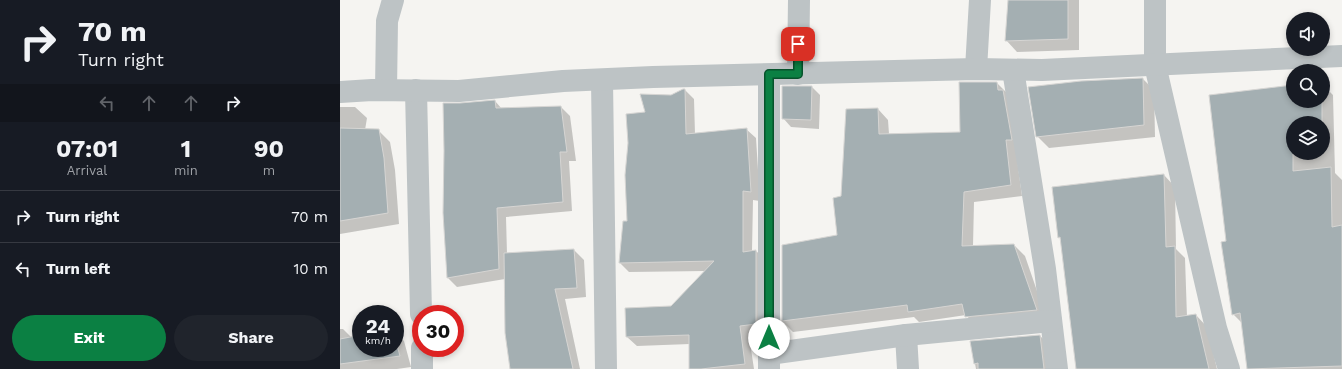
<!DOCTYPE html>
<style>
:root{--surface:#171b24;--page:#20242c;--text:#f1f3f6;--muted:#9ea1a6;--line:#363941;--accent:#0b8043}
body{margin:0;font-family:"Work Sans",sans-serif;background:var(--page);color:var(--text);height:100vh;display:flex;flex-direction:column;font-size:15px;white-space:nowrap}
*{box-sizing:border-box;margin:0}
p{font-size:13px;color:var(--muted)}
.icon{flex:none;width:22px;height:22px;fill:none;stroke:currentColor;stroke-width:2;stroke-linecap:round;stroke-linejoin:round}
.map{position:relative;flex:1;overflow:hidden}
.side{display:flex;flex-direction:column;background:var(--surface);width:340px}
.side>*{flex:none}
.guide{background:#171b24;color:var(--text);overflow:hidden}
.fabs{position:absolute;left:946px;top:12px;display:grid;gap:8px}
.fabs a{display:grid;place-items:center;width:44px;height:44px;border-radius:50%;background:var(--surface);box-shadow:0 2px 6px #0003;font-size:20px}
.speed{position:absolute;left:12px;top:305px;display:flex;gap:8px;font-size:20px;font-weight:700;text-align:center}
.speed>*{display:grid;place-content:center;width:52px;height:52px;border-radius:50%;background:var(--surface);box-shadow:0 2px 6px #0003;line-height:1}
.speed small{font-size:10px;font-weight:400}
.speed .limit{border:6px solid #d22;background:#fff;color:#111}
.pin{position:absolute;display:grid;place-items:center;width:34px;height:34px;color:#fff;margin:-17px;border-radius:8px;box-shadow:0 2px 6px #0006}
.me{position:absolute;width:44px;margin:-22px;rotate:0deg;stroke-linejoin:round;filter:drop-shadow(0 0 3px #0008)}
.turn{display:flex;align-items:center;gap:14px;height:84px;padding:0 12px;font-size:18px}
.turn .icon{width:52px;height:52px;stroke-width:2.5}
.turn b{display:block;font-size:28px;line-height:34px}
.lanes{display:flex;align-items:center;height:38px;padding:0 12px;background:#0003;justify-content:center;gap:20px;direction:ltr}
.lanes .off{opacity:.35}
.eta{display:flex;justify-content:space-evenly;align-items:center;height:68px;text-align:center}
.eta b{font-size:24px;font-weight:700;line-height:28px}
.cta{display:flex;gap:8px;margin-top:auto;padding:8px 12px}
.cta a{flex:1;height:46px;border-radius:24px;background:var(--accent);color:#fff;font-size:16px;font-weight:700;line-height:46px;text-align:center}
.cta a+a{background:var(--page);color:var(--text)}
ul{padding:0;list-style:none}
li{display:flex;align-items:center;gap:12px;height:52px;padding:0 12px;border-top:1px solid var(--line)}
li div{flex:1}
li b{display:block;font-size:15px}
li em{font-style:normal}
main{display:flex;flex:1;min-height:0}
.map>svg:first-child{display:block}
.shadow{fill:#0003;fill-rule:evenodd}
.building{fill:#a4afb2;stroke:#d6d5d3}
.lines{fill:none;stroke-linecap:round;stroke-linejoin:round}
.street{stroke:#bdc3c5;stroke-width:22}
.route-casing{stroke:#07532c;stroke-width:10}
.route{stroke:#0b8043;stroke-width:7}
</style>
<main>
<section class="side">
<div class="guide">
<div class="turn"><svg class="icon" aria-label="right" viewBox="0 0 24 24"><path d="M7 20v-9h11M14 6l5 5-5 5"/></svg><div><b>70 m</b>Turn right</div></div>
<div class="lanes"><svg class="icon off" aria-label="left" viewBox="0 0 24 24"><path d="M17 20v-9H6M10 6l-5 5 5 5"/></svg><svg class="icon off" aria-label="ahead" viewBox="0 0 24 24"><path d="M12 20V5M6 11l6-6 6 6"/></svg><svg class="icon off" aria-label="ahead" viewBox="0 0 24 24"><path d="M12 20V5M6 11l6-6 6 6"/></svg><svg class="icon" aria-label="right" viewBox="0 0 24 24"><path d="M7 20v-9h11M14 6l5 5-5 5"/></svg></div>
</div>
<div class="eta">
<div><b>07:01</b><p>Arrival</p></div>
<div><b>1</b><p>min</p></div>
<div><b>90</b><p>m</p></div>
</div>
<ul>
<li><svg class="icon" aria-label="right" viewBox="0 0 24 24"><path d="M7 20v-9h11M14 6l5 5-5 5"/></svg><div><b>Turn right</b></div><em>70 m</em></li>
<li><svg class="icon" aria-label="left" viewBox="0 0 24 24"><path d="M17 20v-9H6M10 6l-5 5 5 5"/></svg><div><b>Turn left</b></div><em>10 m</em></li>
</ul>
<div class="cta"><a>Exit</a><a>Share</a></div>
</section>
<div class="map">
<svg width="1002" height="369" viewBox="0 0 1002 369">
<rect width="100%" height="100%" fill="#f5f4f1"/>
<g class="shadow">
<path d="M669,0H739V50L677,52L666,40Z"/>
<path d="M803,79L814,90L815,137L709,148L697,136Z"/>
<path d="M657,83L668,94L682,196L634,202L633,246L674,245L685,256L707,320L637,327L626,315L579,322L574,317L453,332L442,321L498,236L502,197L538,109L548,120L549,134L621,133Z"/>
<path d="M983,85L993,95L995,173L1002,180V369H908L903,324L893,314L887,242L953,86V101H983ZM953,123H983V153H953Z"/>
<path d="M472,87L480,95L479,129L451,127L443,118Z"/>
<path d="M345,90L354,99L355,134L406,129L416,138L420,201L413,200L412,251H416L426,260V334L409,336L414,369H350V344L297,346L287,337L331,307L366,271L289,272L280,263L288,222L306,113L331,96Z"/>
<path d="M155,101L162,109L221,107L230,116L236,161H229L232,211L166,217L167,254L234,250L244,260L246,297L225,299L240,369H171L165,279L117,287L108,278L104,213Z"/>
<path d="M0,107H15L27,118L25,130H38L50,142L55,170L59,224L0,234Z"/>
<path d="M824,175L835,187L836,249L845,258L847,317L856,315L867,327L877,369H737L721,239L719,237Z"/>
<path d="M0,329H3L11,337L21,336V348H55V333L64,341L71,367L57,369H0Z"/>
<path d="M700,336L709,344L712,369H636L631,342Z"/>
</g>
<g class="building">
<path d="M668,0H728V39L665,41Z"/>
<path d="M803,78L804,125L696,137L688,87L741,81Z"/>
<path d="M619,82H657L658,90H663L672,140H666L671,185L624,192L622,246L674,244L697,310L625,317L622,304L568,312L567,305L442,321V245L497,235L493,198L501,196L506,109L538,108L539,134L620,132Z"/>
<path d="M953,85V101H982V123H953V171L991,167L992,227L1002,225V366L907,369L900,313L892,315L881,242L886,241L869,95Z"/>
<path d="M442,86H472L471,120L442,119Z"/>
<path d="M343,89H345L346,134L407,128L411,192L403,191V252L416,250V324L400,326L405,364L361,369H349V335L286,337L285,308L331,306L374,261L279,263L283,221H287L285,175L288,143L286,114L305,112L300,94L331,95Z"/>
<path d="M155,100L156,108L221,106L227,152H220L223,202L157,208L159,269L107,278L103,213L104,151L103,103H120Z"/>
<path d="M0,128L39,129L44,158L48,213L0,221Z"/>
<path d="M824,174L826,247L835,246L836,317L856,314L869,369H736L720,237L718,238L712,187Z"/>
<path d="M234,249L237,288L215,289L233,369H170L165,333L164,253Z"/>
<path d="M21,335V348H55V338L60,356L0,364V339Z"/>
<path d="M700,335L704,369H638V363L634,364L630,341Z"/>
</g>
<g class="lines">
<g class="street">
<path d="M815,0V65L876,328L889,369"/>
<path d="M636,69L640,0"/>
<path d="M673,70L705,269L717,369"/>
<path d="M458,74L459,0"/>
<path d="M262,80L266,369"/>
<path d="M46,90L47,21L53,0"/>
<path d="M76,90L81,314"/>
<path d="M0,92L32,90L119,91L223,81L313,77L636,69L702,70L1002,56"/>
<path d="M566,335L568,369"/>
<path d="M82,348V369"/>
<path d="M429,354L566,335L711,321"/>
<path d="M429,369V75"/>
</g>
</g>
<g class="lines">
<defs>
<path id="route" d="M429,338V74H458V44"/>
</defs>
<use href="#route" class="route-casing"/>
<use href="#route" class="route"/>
</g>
</svg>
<div class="fabs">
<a><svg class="icon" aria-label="sound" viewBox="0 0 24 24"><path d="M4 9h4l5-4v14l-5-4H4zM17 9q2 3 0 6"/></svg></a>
<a><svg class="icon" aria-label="search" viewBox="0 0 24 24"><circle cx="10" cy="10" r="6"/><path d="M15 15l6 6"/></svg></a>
<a><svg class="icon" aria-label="layers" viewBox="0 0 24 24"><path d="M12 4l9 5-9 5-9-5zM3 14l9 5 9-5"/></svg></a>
</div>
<div class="speed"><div>24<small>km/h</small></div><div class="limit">30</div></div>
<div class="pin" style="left:458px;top:44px;background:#d93025"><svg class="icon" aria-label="arrive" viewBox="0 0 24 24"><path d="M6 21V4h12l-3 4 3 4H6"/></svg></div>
<svg class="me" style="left:429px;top:338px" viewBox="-20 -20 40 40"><circle r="19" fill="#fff"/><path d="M0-13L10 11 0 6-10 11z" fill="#0b8043"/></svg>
</div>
</main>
